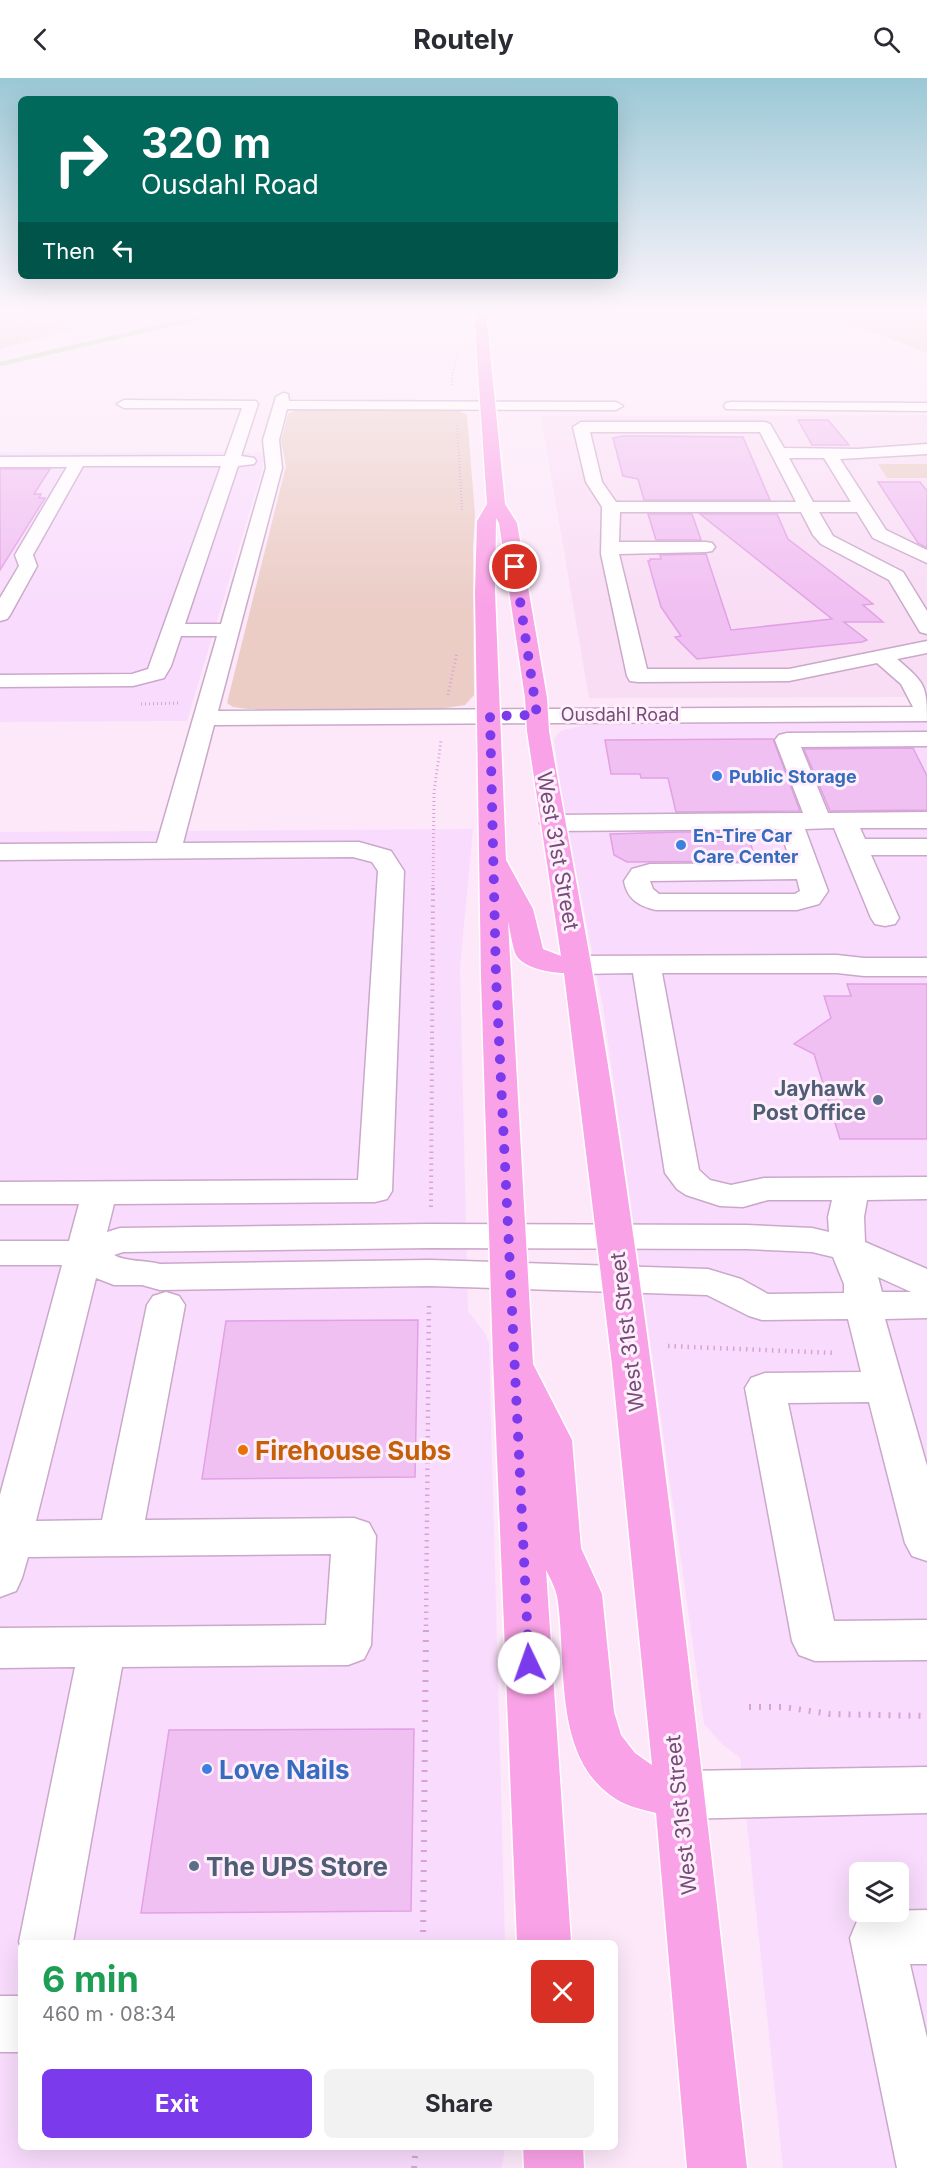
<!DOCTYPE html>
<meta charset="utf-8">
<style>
:root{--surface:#fff;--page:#f2f2f3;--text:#2b2b33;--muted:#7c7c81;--accent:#7c3aed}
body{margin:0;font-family:Inter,sans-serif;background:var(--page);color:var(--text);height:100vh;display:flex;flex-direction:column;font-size:22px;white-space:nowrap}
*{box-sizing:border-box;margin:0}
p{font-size:20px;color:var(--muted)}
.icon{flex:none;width:33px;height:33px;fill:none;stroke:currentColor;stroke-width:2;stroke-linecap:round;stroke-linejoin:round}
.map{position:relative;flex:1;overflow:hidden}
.panel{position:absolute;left:18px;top:1862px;width:600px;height:210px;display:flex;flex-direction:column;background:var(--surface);border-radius:9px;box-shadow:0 6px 24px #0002}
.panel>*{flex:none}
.guide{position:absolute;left:18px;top:18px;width:600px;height:183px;border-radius:9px;box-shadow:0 6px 24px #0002;background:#00695c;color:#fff;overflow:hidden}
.buttons{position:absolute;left:849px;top:1784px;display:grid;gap:12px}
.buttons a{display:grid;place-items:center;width:60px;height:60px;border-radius:9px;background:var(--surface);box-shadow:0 6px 24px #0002;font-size:30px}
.pin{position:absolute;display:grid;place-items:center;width:51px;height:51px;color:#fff;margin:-26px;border:3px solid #fff;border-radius:50%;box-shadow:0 2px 6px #0007}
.me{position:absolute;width:66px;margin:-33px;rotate:357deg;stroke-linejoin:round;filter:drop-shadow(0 0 4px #0008)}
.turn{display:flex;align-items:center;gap:21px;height:126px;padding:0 24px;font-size:27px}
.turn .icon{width:78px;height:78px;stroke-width:2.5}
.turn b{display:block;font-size:42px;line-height:51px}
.then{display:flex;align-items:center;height:57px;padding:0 24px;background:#0003;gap:12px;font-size:22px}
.round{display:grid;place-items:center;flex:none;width:63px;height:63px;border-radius:9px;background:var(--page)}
.summary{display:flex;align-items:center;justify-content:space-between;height:102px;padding:0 24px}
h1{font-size:36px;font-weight:700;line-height:45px;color:#1e9e55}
.button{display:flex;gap:12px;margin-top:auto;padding:12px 24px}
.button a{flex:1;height:69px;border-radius:9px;background:var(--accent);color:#fff;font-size:24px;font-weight:700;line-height:69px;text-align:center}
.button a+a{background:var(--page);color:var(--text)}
header{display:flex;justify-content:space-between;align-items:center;height:78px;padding:0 24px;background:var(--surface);font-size:27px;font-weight:700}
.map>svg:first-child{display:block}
.residential{fill:#f9ddf5}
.commercial{fill:#f9dcfd;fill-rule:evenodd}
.green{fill:#ebcdc6}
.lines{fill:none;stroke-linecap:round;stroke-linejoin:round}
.stream{stroke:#b0d8a2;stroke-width:4.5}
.building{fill:#f1c0f2;stroke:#e2a0e5;stroke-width:1.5}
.minor-casing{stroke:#caa8c9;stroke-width:3}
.major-casing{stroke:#fff;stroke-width:3}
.path-far5{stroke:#d6a2d7;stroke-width:1.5;stroke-dasharray:1 2;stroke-linecap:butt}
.path-far4{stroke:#d6a2d7;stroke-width:2;stroke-dasharray:1 2;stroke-linecap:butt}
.path-far3{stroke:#d6a2d7;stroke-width:3;stroke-dasharray:1 3;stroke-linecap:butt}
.path-far2{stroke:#d6a2d7;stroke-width:4;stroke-dasharray:1.5 4.5;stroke-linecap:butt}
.path-far1{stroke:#d6a2d7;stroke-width:4.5;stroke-dasharray:1.5 5;stroke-linecap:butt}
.path{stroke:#d6a2d7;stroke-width:6;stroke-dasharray:2 8;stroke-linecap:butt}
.minor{fill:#fff;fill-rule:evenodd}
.major{fill:#faa2e7;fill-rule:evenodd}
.route{stroke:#7c3aed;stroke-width:10;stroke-dasharray:0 18}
.shop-dot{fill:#3f7fe0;stroke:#ffeffc;stroke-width:2}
.service-dot{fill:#5c6f8a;stroke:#ffeffc;stroke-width:2}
.food-dot{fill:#e8710a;stroke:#ffeffc;stroke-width:2}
.labels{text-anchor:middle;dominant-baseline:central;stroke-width:6;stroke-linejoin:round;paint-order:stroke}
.far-street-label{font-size:18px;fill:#754c77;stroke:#ffeffc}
.far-shop-label{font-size:18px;font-weight:bold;fill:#366cbe;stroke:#ffeffc;text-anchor:start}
.street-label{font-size:21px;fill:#754c77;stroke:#ffeffc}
.service-label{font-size:21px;font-weight:bold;fill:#4e5e75;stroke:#ffeffc;text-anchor:end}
.near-food-label{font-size:26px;font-weight:bold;fill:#c56008;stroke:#ffeffc;text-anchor:start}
.near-shop-label{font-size:26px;font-weight:bold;fill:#366cbe;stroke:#ffeffc;text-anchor:start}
.near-service-label{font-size:26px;font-weight:bold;fill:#4e5e75;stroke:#ffeffc;text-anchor:start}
</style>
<header><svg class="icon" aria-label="back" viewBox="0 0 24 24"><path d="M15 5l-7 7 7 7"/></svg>Routely<svg class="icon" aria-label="search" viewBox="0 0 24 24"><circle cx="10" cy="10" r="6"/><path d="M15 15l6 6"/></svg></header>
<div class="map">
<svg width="927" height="2090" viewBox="0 0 927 2090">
<rect width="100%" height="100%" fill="#fce8f9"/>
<g class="residential">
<path d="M0,234H141L0,271Z"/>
<path d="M927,337V619L589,620L541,338Z"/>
</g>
<g class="commercial">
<path d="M0,374H260L263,381L262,392L187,643L0,644Z"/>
<path d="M927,644V2090H783L740,1680L721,1665L704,1646L603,929L563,726L554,662L557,656L563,652L586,647ZM860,1794H898V1833H860Z"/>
<path d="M473,751L460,890L468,1233L484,1254L489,1265L505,1864H21V2068L505,2069L502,2090H0V754Z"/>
</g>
<g class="green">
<path d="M801,234H927V275L833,239Z"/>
<path d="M0,242L76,250L0,271Z"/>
<path d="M298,331L457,332L467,337L475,437L473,469L474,617L465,627L439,631H248L233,629L227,625L286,388L281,363L288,336Z"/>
<path d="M878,386H927V400H887Z"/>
</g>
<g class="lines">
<path class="stream" d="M0,286L224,234"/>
</g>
<g class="building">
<path d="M798,342H828L849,367H812Z"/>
<path d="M651,358L743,359L770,422H644L638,401L623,398L613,360L623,358Z"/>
<path d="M0,391H50L34,416H41L39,420H45L0,492Z"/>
<path d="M878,404H920L927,413V470L918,465Z"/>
<path d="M648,436H692L701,462H656Z"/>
<path d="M700,436H777L788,461L873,526L863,527L883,544H844L867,562L862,564L697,581L675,559L681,558L661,529L648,483H650V481H661L660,477L706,476L731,552L832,541Z"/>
<path d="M773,661L800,733L676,734L668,700H641L640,696H611L605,662Z"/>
<path d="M913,670L927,698V732L830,733L804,671Z"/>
<path d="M681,754H747L756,783L627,784L614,777L610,756Z"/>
<path d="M847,906H927V1061H840L814,976L794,966L831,940L824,918H851Z"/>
<path d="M418,1242L415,1399L202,1401L226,1243Z"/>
<path d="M414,1651L411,1833L141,1835L169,1652Z"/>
</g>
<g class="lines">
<defs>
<g id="minor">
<path d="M283,315L288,316L289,323L616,324L623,328L616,332L287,331L279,362L282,390L218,633L913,629L901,606L877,585L789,603L638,604L630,603L627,598L601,476L602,429L586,404L573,349L581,344H765L770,346L784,370L858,371L927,366V376L840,381L886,452L927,472V485L873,460L857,434H819L833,458L903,494L927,533V556L920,554L889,502L821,466L813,457L801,434H620L619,464H706L712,465L715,469L712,473L706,474L619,476L647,591H789L927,563V575L897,581C925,605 927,607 927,643L214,647L183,765L359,764L391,773L404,793L392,1113L387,1121L375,1124L114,1126L107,1154L120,1150L430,1146L746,1147L812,1150L829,1154L828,1139L832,1122H768L743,1129L720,1128L686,1117L677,1111L665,1095L633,895L578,896L568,893L564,887L568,881L578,878L837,877L864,880H927V898H864L837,895H662L699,1092L710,1102L731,1107L764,1100L927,1099V1121L867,1122L864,1139L865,1164L927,1191V1240L885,1241L927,1388V1483L912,1478L905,1465L869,1324L788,1325L834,1543L927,1542V1582L815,1583L799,1577L792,1563L745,1310L751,1300L765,1295L861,1294L848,1241L762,1242L749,1238L707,1217L430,1208L160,1212L142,1207H114L96,1200L36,1443L102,1442L147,1227L153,1218L166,1214L179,1218L185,1227L145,1442L354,1440L369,1445L376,1458L371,1567L364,1581L348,1587L122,1589L73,1864H21V1869L19,1864L75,1589L0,1590V1550L326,1547L331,1476L28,1479L22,1500L16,1513L0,1519V1417L62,1187H0V1163H69L79,1126H0V1104L358,1102L378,793L372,784L353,779L0,782V766L157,765L217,558H181L171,588L164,600L133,608L0,609V597L132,596L148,591L221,388H83L33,477L37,488L10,537L7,541L0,543V520L19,488L15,477L67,389H0V379L225,378L242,330H124L117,326L124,322L256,323L258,326L241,378L254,380L256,383L254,386L238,388L185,546H221L266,390L263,362L276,319ZM590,354H760L796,424H616L602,404ZM789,380H824L851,424H813ZM430,1170L746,1171L812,1174L833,1179L844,1206V1215L768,1216L741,1201L708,1191L430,1182L160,1186C146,1182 125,1184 114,1177L123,1174ZM878,1199L911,1214H882Z"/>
<path d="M731,324L927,325V333L726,331L724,328L726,325Z"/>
<path d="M927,654V668L801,669L828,735L927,734V750H860L865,761H927V777H871L899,840L895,846L885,848L875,846L871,840L834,750L805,751L828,813L819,826L797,832H656C639,828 627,821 624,803L632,791L650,786L791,785L780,751L553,753L544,750L540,745L544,740L553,737L803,735L775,662L779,657L787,655ZM797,801L800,813L795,816H659L653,811L650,803Z"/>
<path d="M927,1689V1735L679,1741L661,1734L654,1717L661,1700L679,1693Z"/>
<path d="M927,1832V1886H910L927,1960V2090H897L850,1860L858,1841L877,1833Z"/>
<rect x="0" y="1918" width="21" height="56"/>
</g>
<g id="major">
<path d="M474,234H486L505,426L517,445L547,620L549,653C571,776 594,896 613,1019C667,1375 706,1732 747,2090H687L656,1735C644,1732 631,1729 621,1724C550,1685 568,1584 557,1518C555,1509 550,1500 546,1492L571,1864H517L493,1282L481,899L475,514L477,443L487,426ZM496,440L499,445L525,620L527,653L561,878L543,871L533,831L506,782L495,514ZM508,844C511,855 512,868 516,877C523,890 551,895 564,895L612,1287L652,1687L635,1675L621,1657L614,1634L602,1516L581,1470L572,1362L533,1286Z"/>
<path d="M523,2068H583L584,2090H524Z"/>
</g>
</defs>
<use href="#minor" class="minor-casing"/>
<use href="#major" class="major-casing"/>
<g class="path-far5">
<path d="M22,245L50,234"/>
<path d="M452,307V297L458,276"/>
<path d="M457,347L459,379"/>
</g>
<path class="path-far4" d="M459,377L462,432"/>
<g class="path-far3">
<path d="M448,617L457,574"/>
<path d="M141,626L181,625"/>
<path d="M433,812L434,714L441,663"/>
</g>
<path class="path-far2" d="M431,1129L433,810"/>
<g class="path-far1">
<path d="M668,1268L835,1275"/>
<path d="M426,1548L429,1223"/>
</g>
<g class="path">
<path d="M749,1629H783L830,1636L927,1638"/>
<path d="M423,1864L426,1546"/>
<path d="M414,2090L416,2068"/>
</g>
<use href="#minor" class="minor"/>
<use href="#major" class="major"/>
</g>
<linearGradient id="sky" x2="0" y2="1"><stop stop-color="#9bc8d6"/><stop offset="0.44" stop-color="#fef5fc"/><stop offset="1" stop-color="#fef5fc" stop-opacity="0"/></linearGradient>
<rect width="927" height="527" fill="url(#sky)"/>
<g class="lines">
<path class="route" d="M515,489L537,637L490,638L496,899L529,1585"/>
</g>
<g class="shop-dot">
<circle cx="717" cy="698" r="6"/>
<circle cx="681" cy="767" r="6"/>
<circle cx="207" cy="1691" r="6"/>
</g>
<g class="service-dot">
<circle cx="878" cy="1022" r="6"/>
<circle cx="194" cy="1788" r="6"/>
</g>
<circle class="food-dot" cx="243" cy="1372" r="6"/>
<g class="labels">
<g class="far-street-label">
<text x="620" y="636">Ousdahl Road</text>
</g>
<g class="far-shop-label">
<text x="729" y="698">Public Storage</text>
<text x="693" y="757">En-Tire Car<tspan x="693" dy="21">Care Center</tspan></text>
</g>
<g class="street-label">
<text transform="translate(558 773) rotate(80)">West 31st Street</text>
<text transform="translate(627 1254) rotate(-97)">West 31st Street</text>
<text transform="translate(681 1737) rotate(-96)">West 31st Street</text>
</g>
<g class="service-label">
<text x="866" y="1010">Jayhawk<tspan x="866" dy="24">Post Office</tspan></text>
</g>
<g class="near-food-label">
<text x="255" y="1372">Firehouse Subs</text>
</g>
<g class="near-shop-label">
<text x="219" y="1691">Love Nails</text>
</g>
<g class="near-service-label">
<text x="206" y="1788">The UPS Store</text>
</g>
</g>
</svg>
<div class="buttons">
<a><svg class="icon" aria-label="layers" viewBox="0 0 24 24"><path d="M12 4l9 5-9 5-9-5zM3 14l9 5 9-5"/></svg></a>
</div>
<div class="pin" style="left:515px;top:489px;background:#d93025"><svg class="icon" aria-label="arrive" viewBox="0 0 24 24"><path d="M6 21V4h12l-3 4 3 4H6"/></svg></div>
<svg class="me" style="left:529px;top:1585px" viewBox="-20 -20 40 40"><circle r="19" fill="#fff"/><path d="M0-13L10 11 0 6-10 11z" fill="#7c3aed"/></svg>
<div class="guide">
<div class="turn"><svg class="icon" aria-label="right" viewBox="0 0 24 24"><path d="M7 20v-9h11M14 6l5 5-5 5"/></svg><div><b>320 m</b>Ousdahl Road</div></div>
<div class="then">Then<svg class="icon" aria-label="left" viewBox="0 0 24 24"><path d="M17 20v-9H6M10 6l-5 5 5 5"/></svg></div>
</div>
<section class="panel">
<div class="summary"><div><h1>6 min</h1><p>460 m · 08:34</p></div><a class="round" style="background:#d93025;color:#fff"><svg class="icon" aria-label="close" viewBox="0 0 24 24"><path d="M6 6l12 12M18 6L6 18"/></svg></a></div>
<div class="button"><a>Exit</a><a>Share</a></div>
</section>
</div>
